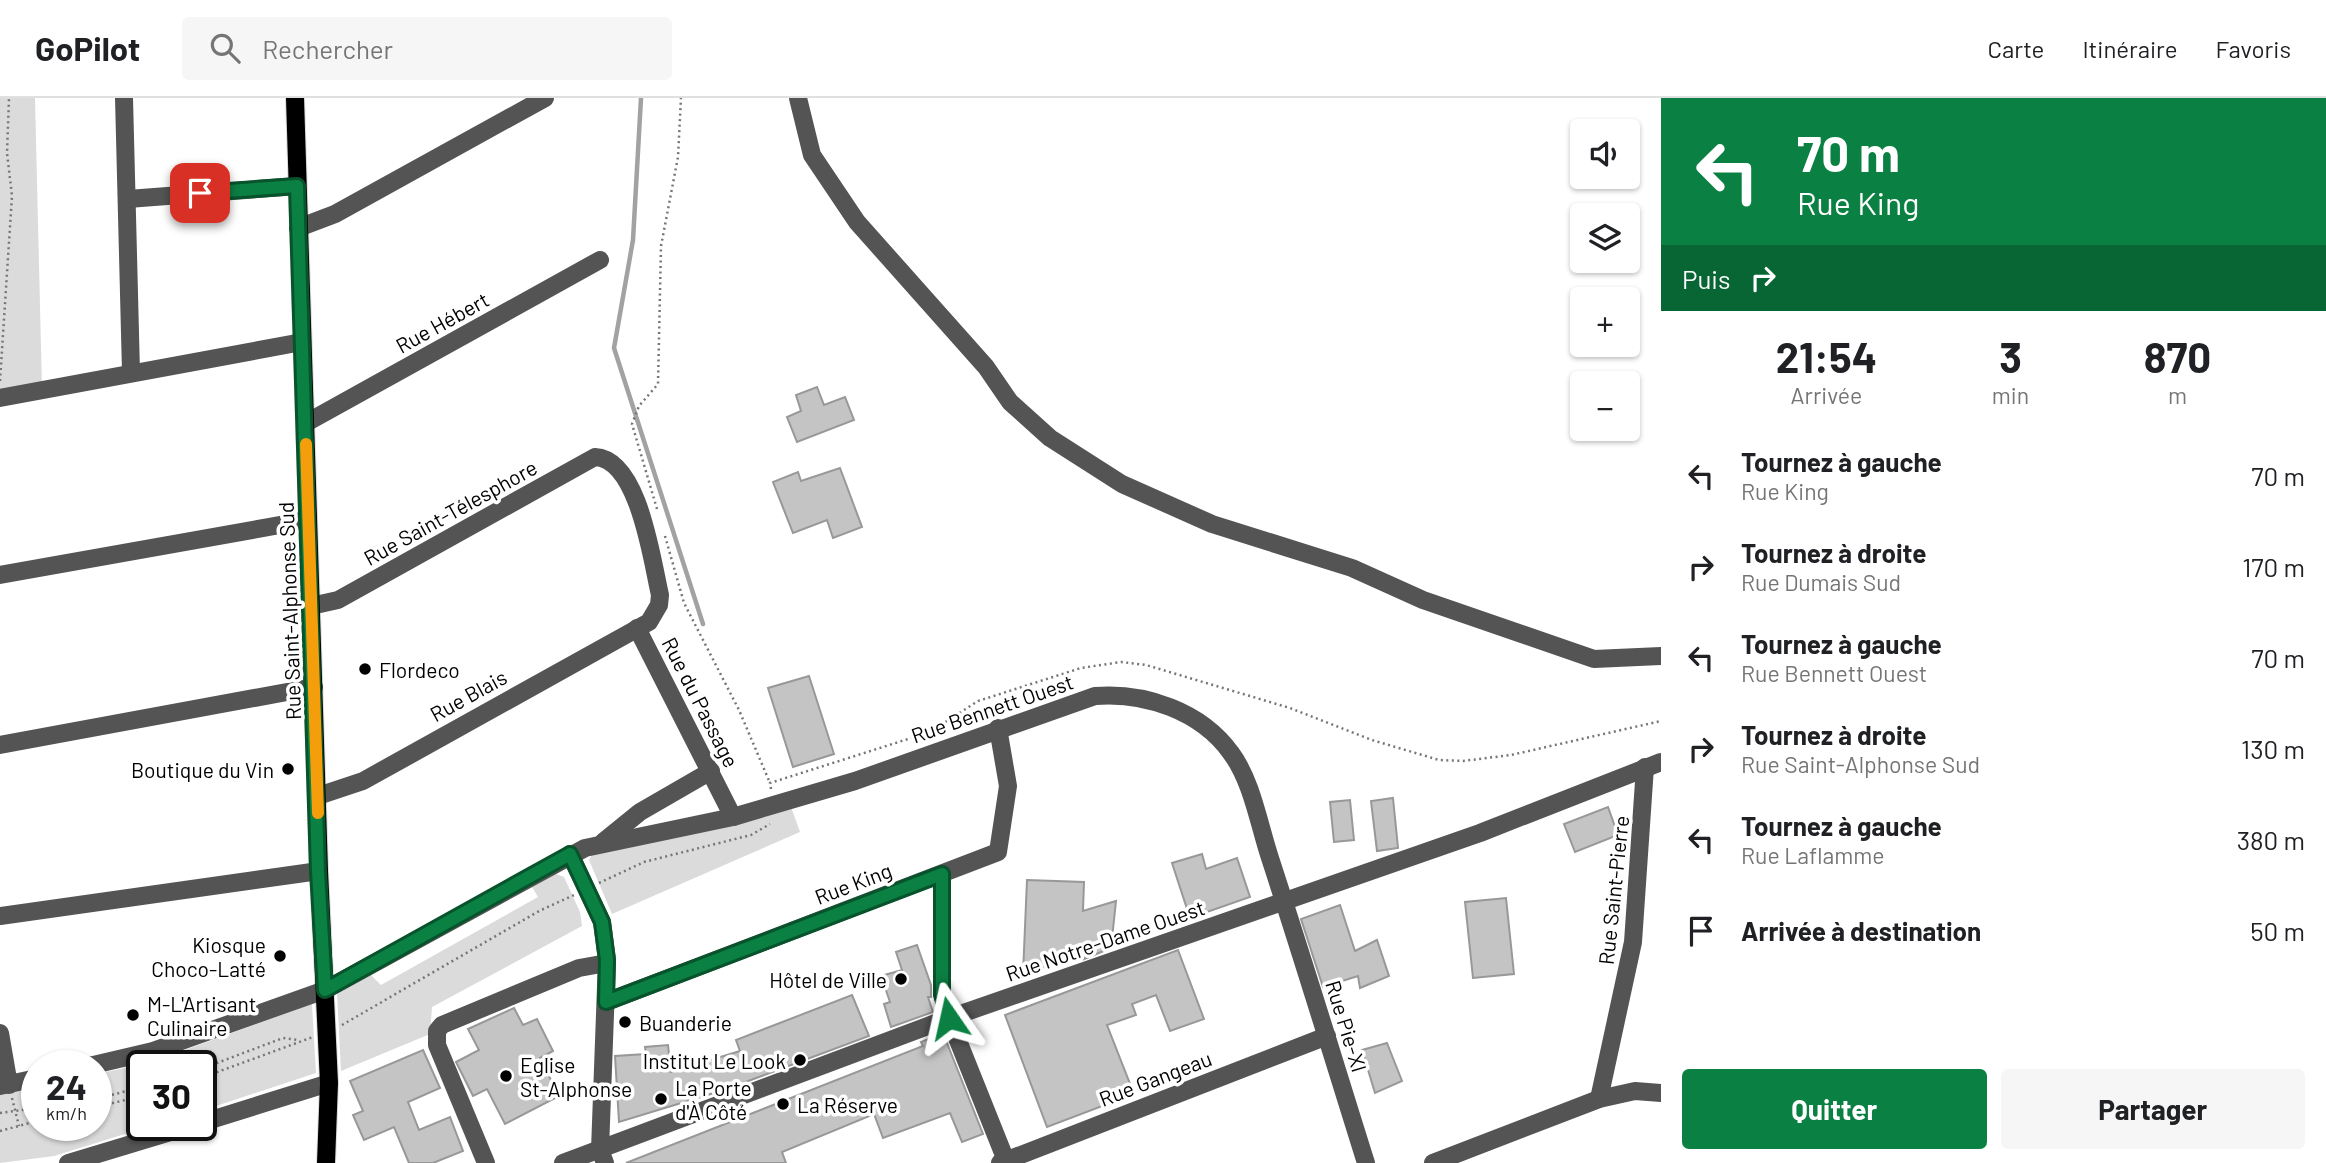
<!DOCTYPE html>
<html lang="fr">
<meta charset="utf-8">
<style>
:root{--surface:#fff;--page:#f6f6f6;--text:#202124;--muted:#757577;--line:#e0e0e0;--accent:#0b8043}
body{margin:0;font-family:Barlow,sans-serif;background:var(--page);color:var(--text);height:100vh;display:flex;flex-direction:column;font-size:26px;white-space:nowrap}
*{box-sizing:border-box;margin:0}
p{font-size:23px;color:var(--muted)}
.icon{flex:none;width:38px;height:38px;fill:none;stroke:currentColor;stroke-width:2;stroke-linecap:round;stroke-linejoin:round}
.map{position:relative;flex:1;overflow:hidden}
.details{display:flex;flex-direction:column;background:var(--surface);width:665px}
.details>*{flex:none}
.hud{background:#0b8043;color:#fff;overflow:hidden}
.buttons{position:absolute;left:1570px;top:21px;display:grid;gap:14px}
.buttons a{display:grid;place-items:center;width:70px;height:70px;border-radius:7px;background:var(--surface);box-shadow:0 2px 5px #0004;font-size:35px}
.speed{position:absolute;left:21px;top:952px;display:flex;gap:14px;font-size:35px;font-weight:700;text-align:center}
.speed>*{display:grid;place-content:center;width:91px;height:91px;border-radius:50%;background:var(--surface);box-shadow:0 2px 5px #0004;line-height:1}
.speed small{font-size:18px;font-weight:400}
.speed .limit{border:4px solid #111;border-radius:10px;background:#fff;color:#111}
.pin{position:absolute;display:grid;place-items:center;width:60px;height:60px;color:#fff;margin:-30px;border-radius:14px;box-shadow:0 4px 10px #0006}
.me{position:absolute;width:77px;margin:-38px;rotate:349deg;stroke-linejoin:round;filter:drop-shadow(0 0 5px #0008)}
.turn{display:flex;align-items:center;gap:24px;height:147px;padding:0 21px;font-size:32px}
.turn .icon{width:91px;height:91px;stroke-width:2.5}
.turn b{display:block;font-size:49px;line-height:60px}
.then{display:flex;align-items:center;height:66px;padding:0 21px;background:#0003;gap:14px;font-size:26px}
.eta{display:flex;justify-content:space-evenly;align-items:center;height:119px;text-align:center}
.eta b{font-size:42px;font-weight:700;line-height:49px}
.primary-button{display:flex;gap:14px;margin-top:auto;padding:14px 21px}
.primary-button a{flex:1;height:80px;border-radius:7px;background:var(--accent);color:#fff;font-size:28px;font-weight:700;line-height:80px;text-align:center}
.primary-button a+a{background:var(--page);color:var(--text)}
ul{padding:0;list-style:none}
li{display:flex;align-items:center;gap:21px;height:91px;padding:0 21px}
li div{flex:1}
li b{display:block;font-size:26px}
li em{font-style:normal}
header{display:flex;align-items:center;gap:42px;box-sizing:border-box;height:98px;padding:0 35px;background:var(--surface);border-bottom:2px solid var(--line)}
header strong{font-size:33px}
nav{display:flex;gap:38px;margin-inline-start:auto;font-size:24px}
.search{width:490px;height:63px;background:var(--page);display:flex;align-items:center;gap:18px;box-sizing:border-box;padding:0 24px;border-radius:7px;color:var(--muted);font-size:26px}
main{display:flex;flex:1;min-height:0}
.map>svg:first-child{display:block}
.green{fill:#dbdbdb}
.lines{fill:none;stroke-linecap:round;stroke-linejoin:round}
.stream{stroke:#a2a2a2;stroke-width:4.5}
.building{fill:#c4c4c4;stroke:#989898;stroke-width:2}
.major-casing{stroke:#dbdbdb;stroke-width:20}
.path{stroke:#767676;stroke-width:2.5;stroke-dasharray:2 3.5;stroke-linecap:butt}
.minor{stroke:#545454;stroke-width:18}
.major{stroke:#000;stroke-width:18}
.route-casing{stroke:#07532c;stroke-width:18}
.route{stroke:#0b8043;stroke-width:12}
.slow{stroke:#f59e0b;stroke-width:12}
.poi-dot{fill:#000;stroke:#fff;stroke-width:2.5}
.labels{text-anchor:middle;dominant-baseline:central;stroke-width:7;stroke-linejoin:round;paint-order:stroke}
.street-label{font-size:21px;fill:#000;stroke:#fff}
.poi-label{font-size:21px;fill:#000;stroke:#fff;text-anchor:start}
</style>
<header>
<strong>GoPilot</strong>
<div class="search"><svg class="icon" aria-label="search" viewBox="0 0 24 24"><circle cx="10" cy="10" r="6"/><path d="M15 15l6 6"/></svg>Rechercher</div>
<nav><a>Carte</a><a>Itinéraire</a><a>Favoris</a></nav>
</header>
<main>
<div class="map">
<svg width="1661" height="1065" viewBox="0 0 1661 1065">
<rect width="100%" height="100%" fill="#fff"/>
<g class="green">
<path d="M0,0H35L42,291L0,300Z"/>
<path d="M791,709L800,734L612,816L589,762L593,755Z"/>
<path d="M556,776L564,779L580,814L582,828L432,909L430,936L341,973L337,895L371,877L381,887L538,799L532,789Z"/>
<path d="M312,906L316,975L201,1013V968H142V1027H154L54,1058L0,1065V996L37,989V1027H96V976L149,965Z"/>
</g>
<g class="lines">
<path class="stream" d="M641,0L633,142L614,250L703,526"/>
</g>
<g class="building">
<path d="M817,289L824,307L845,299L854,322L797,344L787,319L801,313L796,297Z"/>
<path d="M840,370L862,429L833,440L827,422L793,435L773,384L798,374L801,383Z"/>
<path d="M809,578L834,656L793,669L768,590Z"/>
<path d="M1393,700L1398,750L1377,753L1371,703Z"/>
<path d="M1350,702L1354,742L1334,744L1330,704Z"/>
<path d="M1608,709L1618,737L1575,754L1564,726Z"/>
<path d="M1202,756L1206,771L1237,760L1250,799L1190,820L1172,765Z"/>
<path d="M1027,782L1084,784L1083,813L1116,803L1111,850L1084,861L1085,856L1023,876Z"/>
<path d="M1506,800L1514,876L1473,880L1465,804Z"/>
<path d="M1340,807L1355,853L1377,842L1389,878L1360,890L1358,878L1323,889L1301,821Z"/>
<path d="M917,847L931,887V899H928L933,914L891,929L884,906L890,904L881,878L902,872L896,854Z"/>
<path d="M1178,852L1204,921L1170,933L1156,897L1132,906L1136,917L1107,927L1134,996L1047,1029L1005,917Z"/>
<path d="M852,897L869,938L724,992L619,1024L615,958L646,956L645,949L668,947L671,974L740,953L736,942Z"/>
<path d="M514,910L523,927L537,921L553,953L540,960L559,998L505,1026L487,991L473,998L456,964L479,952L468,931Z"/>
<path d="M943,935L983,1036L962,1044L950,1015L883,1040L874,1016L782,1054L786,1065H626L923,948L921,944Z"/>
<path d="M1387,945L1402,983L1375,995L1362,952Z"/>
<path d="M423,952L440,990L408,1004L419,1032L450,1019L463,1053L433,1065H409L394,1029L364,1042L353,1017L363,1013L350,983Z"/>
</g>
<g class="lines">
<defs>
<path id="major" d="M295,0L319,773L329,985L326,1065"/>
</defs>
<use href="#major" class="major-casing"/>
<g class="path">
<path d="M0,283L12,98L7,55L9,0"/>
<path d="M657,411L632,326L639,308L658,286L661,148L678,59L681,0"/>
<path d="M665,438L684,505L739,612L770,685"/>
<path d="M771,691L770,685L930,634L978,603L1081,570L1121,564L1146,567L1290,610L1372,642L1439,662L1463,663L1511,657L1661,623"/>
<path d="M599,785L644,764L751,737L770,726"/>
<path d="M342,927L539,813L574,797"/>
<path d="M201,971L283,940L298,942"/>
<path d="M201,980L313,939"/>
<path d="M12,1000L19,1028"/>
<path d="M96,1001L142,989"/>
<path d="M96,1009L142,998"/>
<path d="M0,1015L37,1010"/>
<path d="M0,1033L37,1023"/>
</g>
<g class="minor">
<path d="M124,0L131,274"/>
<path d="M798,0L812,57L857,124L986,269L1010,304L1050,340L1122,386L1212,426L1352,470L1423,502L1594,561L1661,558"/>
<path d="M128,101L297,88"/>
<path d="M298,130L335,116L545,0"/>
<path d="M0,300L302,244"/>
<path d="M306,325L600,162"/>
<path d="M0,477L308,422"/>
<path d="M311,508L338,502L595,359C639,361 652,463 660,497L659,507L649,524L363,683L318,698"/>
<path d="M637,530L733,719"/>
<path d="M0,647L314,589"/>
<path d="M603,744L640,714L711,673"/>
<path d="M570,756L602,824L607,862L600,1052L605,1065"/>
<path d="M942,776V896L949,920L1007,1065"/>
<path d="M0,818L319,773"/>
<path d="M606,904L998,754L1008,688L998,630"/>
<path d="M0,935L9,987"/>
<path d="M89,968L153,953L325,892L585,750L733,719L855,683L1095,598C1145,594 1201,613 1231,655C1252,683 1259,727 1270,760C1303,861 1334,963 1366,1065"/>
<path d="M0,988L37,980"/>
<path d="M1599,1001L1633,844L1645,669"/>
<path d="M201,1025L329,985"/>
<path d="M68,1065L194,1027"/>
<path d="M486,1065L437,947V933L442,927L579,870L607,865"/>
<path d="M563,1065L949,920L1480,735L1661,664"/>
<path d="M1000,1065L1327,938"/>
<path d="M1433,1065L1599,1001L1635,993L1661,995"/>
</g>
<use href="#major" class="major"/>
</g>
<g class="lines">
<defs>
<path id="route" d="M200,95L297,88L318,773L325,892L570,756L602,824L607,862L606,904L942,776V896L949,920"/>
</defs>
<use href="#route" class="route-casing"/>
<use href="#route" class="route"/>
<path class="slow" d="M306,346L318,715"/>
</g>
<g class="poi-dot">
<circle cx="365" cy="571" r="7"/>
<circle cx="288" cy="671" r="7"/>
<circle cx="280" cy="858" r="7"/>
<circle cx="901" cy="881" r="7"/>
<circle cx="133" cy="917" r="7"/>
<circle cx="625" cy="924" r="7"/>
<circle cx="800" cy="962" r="7"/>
<circle cx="506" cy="978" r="7"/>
<circle cx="661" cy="1001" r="7"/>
<circle cx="783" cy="1006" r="7"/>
</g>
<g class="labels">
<g class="street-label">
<text transform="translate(442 224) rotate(-29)">Rue Hébert</text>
<text transform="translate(450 414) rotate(-29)">Rue Saint-Télesphore</text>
<text transform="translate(289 513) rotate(-92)">Rue Saint-Alphonse Sud</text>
<text transform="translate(468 597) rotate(-29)">Rue Blais</text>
<text transform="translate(701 604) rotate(63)">Rue du Passage</text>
<text transform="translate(992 610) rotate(-19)">Rue Bennett Ouest</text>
<text transform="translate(853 785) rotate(-21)">Rue King</text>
<text transform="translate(1613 792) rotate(-84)">Rue Saint-Pierre</text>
<text transform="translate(1105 842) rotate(-19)">Rue Notre-Dame Ouest</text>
<text transform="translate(1347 928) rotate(73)">Rue Pie-XI</text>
<text transform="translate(1155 980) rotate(-21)">Rue Gangeau</text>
</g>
<g class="poi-label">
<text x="379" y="571">Flordeco</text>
<text x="274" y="671" text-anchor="end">Boutique du Vin</text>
<text x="266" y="846" text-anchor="end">Kiosque<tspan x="266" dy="24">Choco-Latté</tspan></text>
<text x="887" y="881" text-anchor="end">Hôtel de Ville</text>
<text x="147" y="905">M-L'Artisant<tspan x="147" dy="24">Culinaire</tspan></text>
<text x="639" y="924">Buanderie</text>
<text x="786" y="962" text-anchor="end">Institut Le Look</text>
<text x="520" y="966">Eglise<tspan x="520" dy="24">St-Alphonse</tspan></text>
<text x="675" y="989">La Porte<tspan x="675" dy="24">d'À Côté</tspan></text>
<text x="797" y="1006">La Réserve</text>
</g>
</g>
</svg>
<div class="buttons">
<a><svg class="icon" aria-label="sound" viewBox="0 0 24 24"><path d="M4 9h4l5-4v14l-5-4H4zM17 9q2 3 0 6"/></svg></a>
<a><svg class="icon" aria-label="layers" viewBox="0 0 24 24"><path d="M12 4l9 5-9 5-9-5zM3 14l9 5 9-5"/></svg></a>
<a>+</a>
<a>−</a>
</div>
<div class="speed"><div>24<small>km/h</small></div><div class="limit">30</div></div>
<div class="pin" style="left:200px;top:95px;background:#d93025"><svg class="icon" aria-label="arrive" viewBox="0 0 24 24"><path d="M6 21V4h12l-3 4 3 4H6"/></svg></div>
<svg class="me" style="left:949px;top:920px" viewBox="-20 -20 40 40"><path d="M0-17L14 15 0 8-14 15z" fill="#0b8043" stroke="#fff" stroke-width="4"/></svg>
</div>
<section class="details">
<div class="hud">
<div class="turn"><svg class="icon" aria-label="left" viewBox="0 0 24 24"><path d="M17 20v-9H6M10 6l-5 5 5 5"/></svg><div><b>70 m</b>Rue King</div></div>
<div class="then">Puis<svg class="icon" aria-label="right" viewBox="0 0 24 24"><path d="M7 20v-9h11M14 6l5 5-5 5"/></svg></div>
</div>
<div class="eta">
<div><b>21:54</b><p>Arrivée</p></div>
<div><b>3</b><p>min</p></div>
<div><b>870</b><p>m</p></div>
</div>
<ul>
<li><svg class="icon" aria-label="left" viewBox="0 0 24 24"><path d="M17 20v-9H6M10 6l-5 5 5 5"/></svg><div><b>Tournez à gauche</b><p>Rue King</p></div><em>70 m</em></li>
<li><svg class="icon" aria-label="right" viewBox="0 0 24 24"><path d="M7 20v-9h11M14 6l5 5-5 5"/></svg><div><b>Tournez à droite</b><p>Rue Dumais Sud</p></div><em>170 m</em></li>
<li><svg class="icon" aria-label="left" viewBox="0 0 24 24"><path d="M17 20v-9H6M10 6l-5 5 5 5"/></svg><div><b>Tournez à gauche</b><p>Rue Bennett Ouest</p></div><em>70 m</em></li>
<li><svg class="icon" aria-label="right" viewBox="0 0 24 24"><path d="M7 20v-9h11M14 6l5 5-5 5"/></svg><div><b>Tournez à droite</b><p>Rue Saint-Alphonse Sud</p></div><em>130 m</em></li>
<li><svg class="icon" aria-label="left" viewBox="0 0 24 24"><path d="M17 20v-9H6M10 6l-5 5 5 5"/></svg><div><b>Tournez à gauche</b><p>Rue Laflamme</p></div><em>380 m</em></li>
<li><svg class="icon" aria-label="arrive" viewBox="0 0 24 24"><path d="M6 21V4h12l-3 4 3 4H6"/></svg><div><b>Arrivée à destination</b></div><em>50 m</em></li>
</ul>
<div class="primary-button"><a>Quitter</a><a>Partager</a></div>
</section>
</main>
